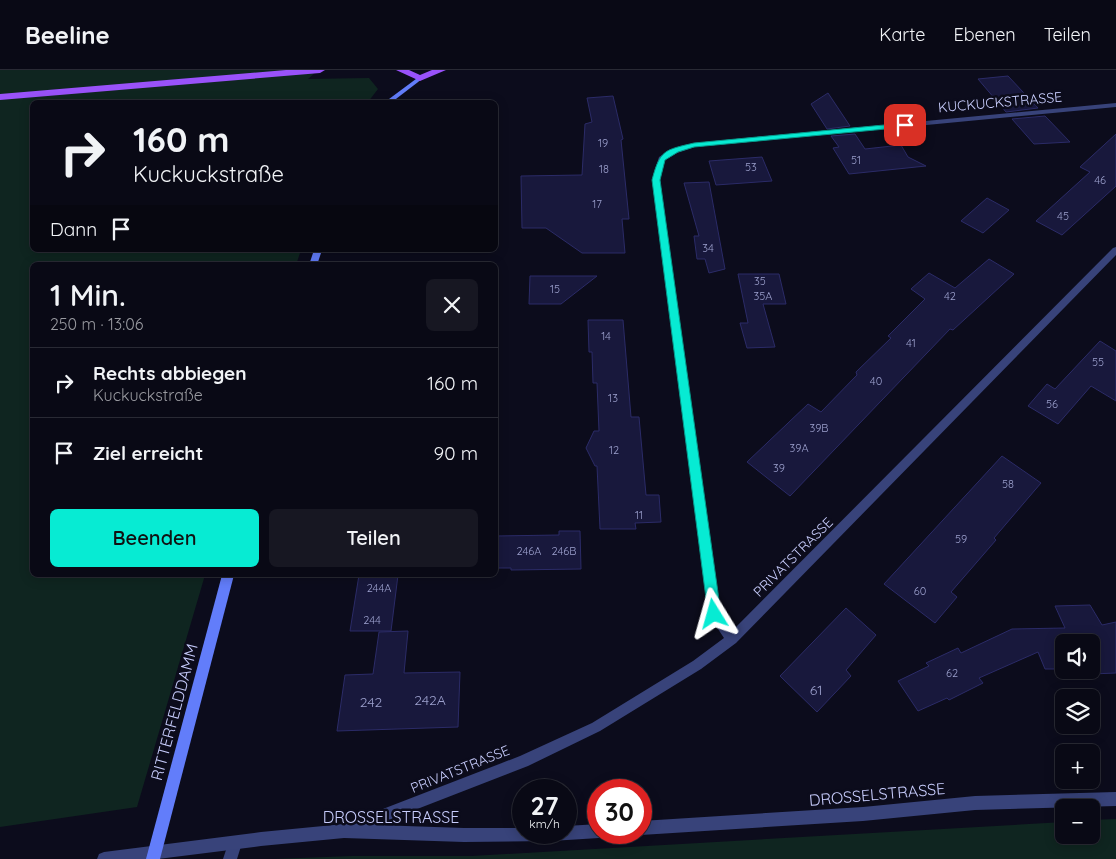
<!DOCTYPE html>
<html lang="de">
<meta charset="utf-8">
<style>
:root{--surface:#090915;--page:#171722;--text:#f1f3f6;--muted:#999aa0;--line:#292a34;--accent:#07ebd3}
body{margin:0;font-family:Quicksand,sans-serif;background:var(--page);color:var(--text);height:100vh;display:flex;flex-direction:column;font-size:19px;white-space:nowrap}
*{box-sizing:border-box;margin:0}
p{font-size:16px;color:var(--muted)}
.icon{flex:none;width:28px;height:28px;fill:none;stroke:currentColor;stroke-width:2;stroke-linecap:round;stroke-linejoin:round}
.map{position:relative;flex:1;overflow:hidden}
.details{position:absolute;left:30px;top:192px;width:468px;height:315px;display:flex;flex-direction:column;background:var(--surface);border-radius:8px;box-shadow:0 2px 12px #0003,0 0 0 1px var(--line)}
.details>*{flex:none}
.banner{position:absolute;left:30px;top:30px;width:468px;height:152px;border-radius:8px;box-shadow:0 2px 12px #0003,0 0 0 1px var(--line);background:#090915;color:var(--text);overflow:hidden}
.buttons{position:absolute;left:1055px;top:564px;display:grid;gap:10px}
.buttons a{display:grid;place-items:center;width:45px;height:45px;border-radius:8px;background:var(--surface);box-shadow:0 2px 12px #0003,0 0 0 1px var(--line);font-size:25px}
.speed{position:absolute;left:512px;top:709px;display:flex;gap:10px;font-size:25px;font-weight:700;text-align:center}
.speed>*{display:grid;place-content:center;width:65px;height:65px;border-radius:50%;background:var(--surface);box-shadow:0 2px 12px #0003,0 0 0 1px var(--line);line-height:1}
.speed small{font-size:12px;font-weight:400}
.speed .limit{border:8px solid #d22;background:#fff;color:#111}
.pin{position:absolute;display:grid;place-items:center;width:42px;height:42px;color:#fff;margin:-21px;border-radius:10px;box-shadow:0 2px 8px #0006}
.me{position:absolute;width:55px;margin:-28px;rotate:352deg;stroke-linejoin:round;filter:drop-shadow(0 0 4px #0008)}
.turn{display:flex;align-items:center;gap:18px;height:105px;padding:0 20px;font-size:22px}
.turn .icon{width:65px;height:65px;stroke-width:2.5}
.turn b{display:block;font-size:35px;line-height:42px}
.then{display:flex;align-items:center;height:48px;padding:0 20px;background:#0003;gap:10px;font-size:19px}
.round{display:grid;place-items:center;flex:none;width:52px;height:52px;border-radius:8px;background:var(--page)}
.overview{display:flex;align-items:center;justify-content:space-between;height:85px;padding:0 20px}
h1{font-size:30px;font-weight:600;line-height:38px}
.action{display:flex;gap:10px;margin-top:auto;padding:10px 20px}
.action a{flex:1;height:58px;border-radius:8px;background:var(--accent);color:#111;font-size:20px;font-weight:600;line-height:58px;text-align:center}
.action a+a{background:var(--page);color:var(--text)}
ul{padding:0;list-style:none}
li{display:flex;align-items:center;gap:15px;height:70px;padding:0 20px;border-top:1px solid var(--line)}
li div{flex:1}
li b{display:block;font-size:19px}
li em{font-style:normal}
header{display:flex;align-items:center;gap:30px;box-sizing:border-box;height:70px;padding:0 25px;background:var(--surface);border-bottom:1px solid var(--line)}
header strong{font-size:24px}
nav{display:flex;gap:28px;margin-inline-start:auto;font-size:18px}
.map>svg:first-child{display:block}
.green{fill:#0f2520}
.building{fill:#18183c;stroke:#2b2b67}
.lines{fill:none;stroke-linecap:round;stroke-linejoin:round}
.lane{fill:#38437a;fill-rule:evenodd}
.street{fill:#38437a;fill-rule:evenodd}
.secondary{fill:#627dfa;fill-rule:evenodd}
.primary{fill:#9952fa;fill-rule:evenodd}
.route{fill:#07ebd3;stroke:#059989}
.labels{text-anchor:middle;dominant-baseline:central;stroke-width:5;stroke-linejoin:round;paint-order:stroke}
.number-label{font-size:11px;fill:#9ca0cd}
.street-label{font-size:14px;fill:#c8cdfd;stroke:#0c0c1c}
.near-number-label{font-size:14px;fill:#9ca0cd}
.near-street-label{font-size:16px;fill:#c8cdfd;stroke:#0c0c1c}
</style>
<header>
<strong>Beeline</strong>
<nav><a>Karte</a><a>Ebenen</a><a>Teilen</a></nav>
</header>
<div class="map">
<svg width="1116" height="789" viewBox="0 0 1116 789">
<rect width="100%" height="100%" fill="#0c0c1c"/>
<g class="green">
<path d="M0,0H318L308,9L369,8L378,19L368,32H32V180H301L296,195H32V505H205L137,737L0,757Z"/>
<path d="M1116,749V789H274L352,786H472L1064,752V765H1091V750Z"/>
</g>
<g class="building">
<path d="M1008,6L1038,38L1006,42L978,9Z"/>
<path d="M828,23L850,56L827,59L811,34Z"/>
<path d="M613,26L623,69L621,70L629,149H622L625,183H582L546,158H522L521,106L582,105L585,54L592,52L587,28Z"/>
<path d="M1045,46L1070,72L1034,74L1012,49Z"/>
<path d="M855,64L865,79L901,75L908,87L926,96L849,104L833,78L839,77L831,66Z"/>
<path d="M1116,64V116L1062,165L1036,151L1090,102L1080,97Z"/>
<path d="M762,87L772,111L716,115L709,91Z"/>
<path d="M709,112L725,199L709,203L705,189H697L694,166H699L684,113Z"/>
<path d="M987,128L1009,140L983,163L961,151Z"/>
<path d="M989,189L1014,204L953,260L950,259L790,426L747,392L808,334L821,342L857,305L856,302L891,268L888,266L925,229L911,219L929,203L955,218Z"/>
<path d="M738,204H779L786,234H763L775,277L747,278L740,253H748Z"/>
<path d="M530,206H597L561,234H529Z"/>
<path d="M588,250H623L631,347H639L646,425H659L661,452L635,453L636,459H600L597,396H595L586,378L594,361H599L597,313H593L592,282H589Z"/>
<path d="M1100,271L1116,281V331L1091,316L1058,354L1028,336L1047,314L1055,319Z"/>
<path d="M1002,386L1041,413L994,468L996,470L951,522L957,527L935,553L884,514Z"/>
<path d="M559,461H580L581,499L511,500V498H495V466L559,465Z"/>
<path d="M359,505H398L391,561H350Z"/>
<path d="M1090,535L1102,555L1116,552V603L1067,605L1065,600H1091V572H1064V599H1045L1038,582L979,608L983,613L949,630L947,628L918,641L898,611L929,596L926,593L958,578L961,583L1012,559L1065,558L1055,536Z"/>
<path d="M846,538L876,565L846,600L851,606L817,642L780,606Z"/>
<path d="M408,561L404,603L460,602L458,657L337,661L345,605L373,604L379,562Z"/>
</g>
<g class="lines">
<path class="lane" d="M235,766L240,768L242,773L237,789H223L230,768Z"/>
<g class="street">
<path d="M1116,33V37L695,77L677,83L665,90L660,110L719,542L733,560L1113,178L1116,177V185L736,573L701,599L600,661L528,696L376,755L464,758H524V762H566V756L599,754V762H605L604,766L599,768L551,771L464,772L344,768L261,776L158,789H97L99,784L104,782L261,762L344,754L520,686L592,653L693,591L724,568L708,544L652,110L659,87L673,79L694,73Z"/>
<path d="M1116,722V736L975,740L863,751L641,765L636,762H641V751L863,737L975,726Z"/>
</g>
<g class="secondary">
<path d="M420,6L423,8L422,9L392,32H385Z"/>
<path d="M314,180H322L317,195H309Z"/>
<path d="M222,505H234L160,789H146Z"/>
</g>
<g class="primary">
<path d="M286,0H325L320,3L0,30V24Z"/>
<path d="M396,0H409L420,5L432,0H446L420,11Z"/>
</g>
</g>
<path class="route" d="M905,53L909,55L907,57L694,77L678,82L665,90L660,110L721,544L719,548L714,550L710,548L708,544L652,110C660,80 664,80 694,73Z"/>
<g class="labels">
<g class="number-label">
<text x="603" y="73">19</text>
<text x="856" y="90">51</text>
<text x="751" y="97">53</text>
<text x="604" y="99">18</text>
<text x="1100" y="110">46</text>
<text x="597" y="134">17</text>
<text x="1063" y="146">45</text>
<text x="708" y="178">34</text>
<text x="760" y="211">35</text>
<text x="555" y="219">15</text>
<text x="763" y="226">35A</text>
<text x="950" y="226">42</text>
<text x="606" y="266">14</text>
<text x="911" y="273">41</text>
<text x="1098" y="292">55</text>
<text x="876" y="311">40</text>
<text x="613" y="328">13</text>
<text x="1052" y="334">56</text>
<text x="819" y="358">39B</text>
<text x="799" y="378">39A</text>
<text x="614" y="380">12</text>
<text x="779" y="398">39</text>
<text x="1008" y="414">58</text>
<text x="639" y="445">11</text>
<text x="961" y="469">59</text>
<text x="529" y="481">246A</text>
<text x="564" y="481">246B</text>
<text x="379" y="518">244A</text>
<text x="920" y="521">60</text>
<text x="372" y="550">244</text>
<text x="952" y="603">62</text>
</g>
<g class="street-label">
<text transform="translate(1000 32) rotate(-5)">KUCKUCKSTRASSE</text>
<text transform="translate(793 487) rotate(-45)">PRIVATSTRASSE</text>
<text transform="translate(460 699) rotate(-22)">PRIVATSTRASSE</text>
</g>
<g class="near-number-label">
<text x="816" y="620">61</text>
<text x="430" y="630">242A</text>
<text x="371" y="632">242</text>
</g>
<g class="near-street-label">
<text transform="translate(174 642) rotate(-75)">RITTERFELDDAMM</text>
<text transform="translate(877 724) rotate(-5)">DROSSELSTRASSE</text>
<text x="391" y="747">DROSSELSTRASSE</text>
</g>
</g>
</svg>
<div class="buttons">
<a><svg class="icon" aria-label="sound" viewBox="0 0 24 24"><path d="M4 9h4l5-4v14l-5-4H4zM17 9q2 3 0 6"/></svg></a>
<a><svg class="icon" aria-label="layers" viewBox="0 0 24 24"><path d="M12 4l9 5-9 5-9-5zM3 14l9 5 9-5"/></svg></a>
<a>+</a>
<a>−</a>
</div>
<div class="speed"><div>27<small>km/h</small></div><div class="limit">30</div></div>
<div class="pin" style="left:905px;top:55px;background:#d93025"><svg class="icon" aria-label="arrive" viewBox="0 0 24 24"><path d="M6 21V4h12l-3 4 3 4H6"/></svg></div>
<svg class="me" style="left:714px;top:544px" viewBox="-20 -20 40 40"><path d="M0-17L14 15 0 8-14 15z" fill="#07ebd3" stroke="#fff" stroke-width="4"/></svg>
<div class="banner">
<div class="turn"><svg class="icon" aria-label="right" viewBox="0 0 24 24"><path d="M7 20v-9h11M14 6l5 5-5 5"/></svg><div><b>160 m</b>Kuckuckstraße</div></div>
<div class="then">Dann<svg class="icon" aria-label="arrive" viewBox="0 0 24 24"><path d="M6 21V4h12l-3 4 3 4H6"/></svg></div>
</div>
<section class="details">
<div class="overview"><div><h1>1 Min.</h1><p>250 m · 13:06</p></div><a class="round"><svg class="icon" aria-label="close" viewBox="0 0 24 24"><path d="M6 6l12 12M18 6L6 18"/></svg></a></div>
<ul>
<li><svg class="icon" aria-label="right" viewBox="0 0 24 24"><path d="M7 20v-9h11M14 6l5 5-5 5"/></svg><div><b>Rechts abbiegen</b><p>Kuckuckstraße</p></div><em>160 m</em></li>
<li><svg class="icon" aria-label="arrive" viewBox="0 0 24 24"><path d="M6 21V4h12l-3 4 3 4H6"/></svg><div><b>Ziel erreicht</b></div><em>90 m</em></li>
</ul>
<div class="action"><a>Beenden</a><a>Teilen</a></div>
</section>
</div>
